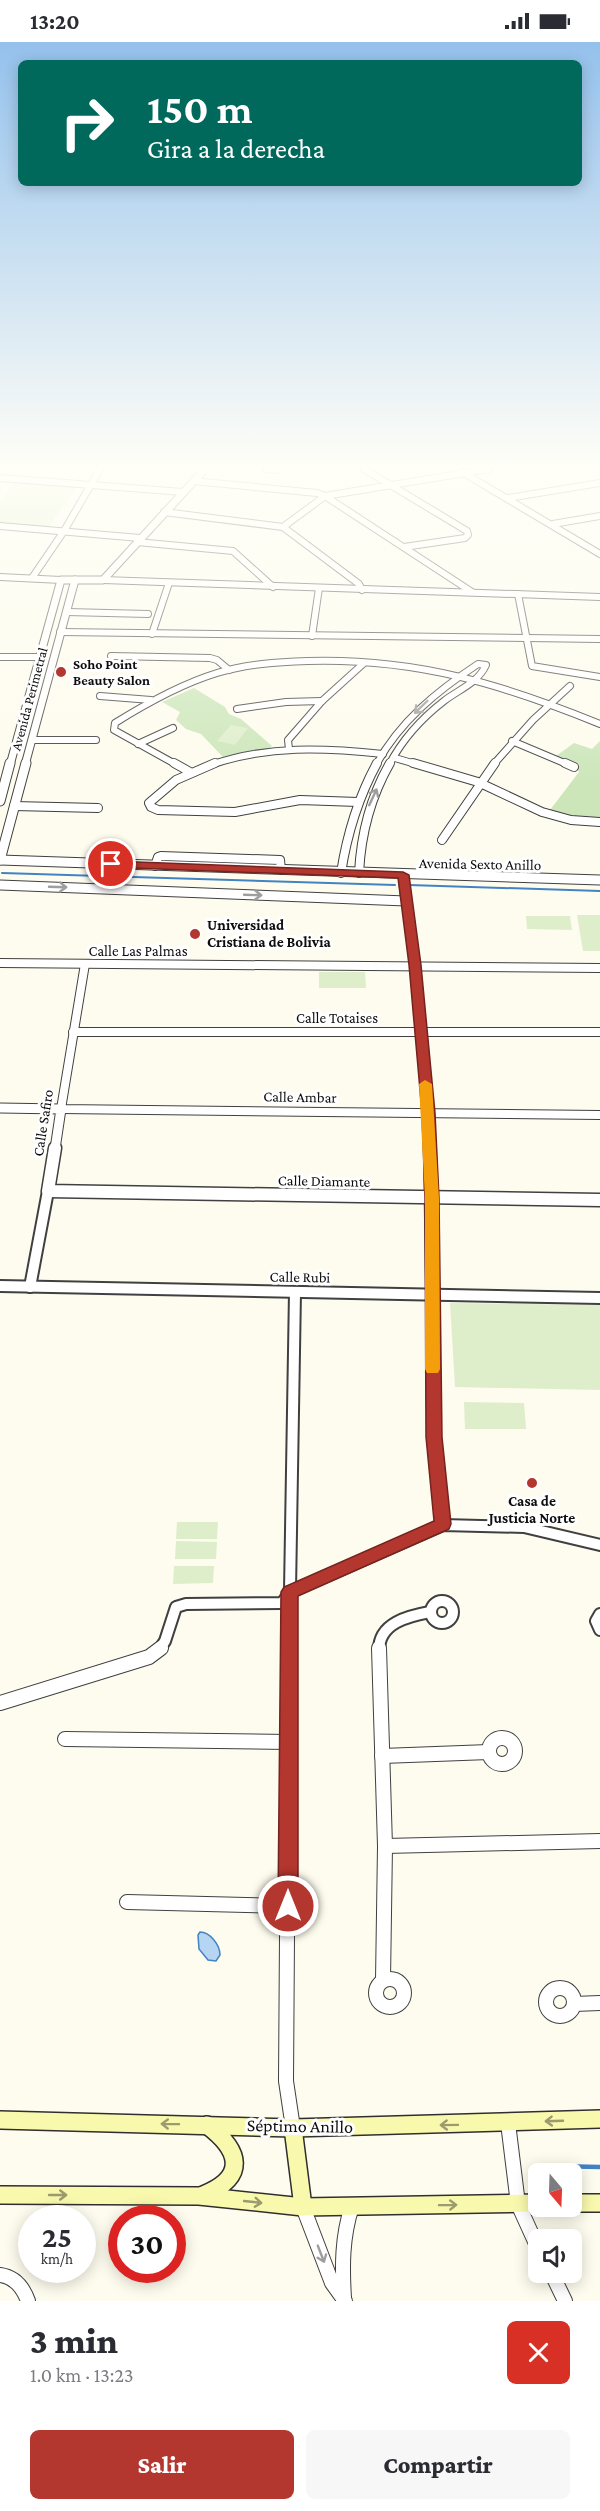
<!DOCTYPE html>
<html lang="es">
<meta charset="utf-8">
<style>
:root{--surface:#fff;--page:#f7f7f7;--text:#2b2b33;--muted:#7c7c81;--accent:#b3362f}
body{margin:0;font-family:"Crimson Pro",serif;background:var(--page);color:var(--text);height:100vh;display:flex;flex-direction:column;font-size:22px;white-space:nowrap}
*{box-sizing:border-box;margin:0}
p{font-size:20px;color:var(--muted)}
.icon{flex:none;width:33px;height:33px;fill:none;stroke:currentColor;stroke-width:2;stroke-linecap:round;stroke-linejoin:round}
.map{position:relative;height:2259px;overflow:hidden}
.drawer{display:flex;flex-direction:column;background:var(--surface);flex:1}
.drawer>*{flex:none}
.hud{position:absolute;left:18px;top:18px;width:564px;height:126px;border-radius:9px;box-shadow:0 3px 15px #0003;background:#00695c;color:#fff;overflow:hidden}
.needle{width:39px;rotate:161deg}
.controls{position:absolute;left:528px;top:2121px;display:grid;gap:12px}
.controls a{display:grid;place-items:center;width:54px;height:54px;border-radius:9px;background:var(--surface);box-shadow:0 3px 15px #0003;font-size:30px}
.speed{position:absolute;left:18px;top:2163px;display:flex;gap:12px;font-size:30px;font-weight:700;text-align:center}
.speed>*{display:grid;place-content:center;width:78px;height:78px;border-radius:50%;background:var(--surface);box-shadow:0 3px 15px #0003;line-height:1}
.speed small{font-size:15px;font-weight:400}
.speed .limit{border:9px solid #d22;background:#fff;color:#111}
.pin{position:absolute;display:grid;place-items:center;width:51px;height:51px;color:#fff;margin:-26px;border:3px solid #fff;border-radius:50%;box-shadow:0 2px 6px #0007}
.me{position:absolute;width:66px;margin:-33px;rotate:0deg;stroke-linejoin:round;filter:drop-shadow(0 0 4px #0008)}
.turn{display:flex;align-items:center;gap:21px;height:126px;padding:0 30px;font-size:27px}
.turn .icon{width:78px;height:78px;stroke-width:2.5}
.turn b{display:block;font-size:42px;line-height:51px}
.round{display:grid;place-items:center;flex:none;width:63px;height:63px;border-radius:9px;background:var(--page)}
.overview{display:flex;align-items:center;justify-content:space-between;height:102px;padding:0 30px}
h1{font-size:36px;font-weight:800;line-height:45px}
.button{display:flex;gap:12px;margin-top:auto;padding:12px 30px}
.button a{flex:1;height:69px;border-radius:9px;background:var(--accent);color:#fff;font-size:24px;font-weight:800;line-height:69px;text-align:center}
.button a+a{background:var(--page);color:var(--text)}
.status{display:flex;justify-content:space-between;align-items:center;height:42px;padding:0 30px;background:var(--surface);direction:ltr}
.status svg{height:16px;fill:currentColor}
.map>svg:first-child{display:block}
.green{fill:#cce6ba}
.pitch{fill:#deeecb}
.water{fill:#b6d5f2;stroke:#4283c4;stroke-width:1.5}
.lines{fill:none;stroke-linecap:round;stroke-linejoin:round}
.stream-far1{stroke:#4283c4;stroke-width:2}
.stream{stroke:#4283c4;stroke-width:4.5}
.minor-far3-casing{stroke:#404040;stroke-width:8}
.minor-far2-casing{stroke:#404040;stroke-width:10}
.minor-far1-casing{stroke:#404040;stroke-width:14}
.minor-casing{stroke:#404040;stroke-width:16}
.tertiary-far2-casing{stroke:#404040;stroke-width:9}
.tertiary-far1-casing{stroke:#404040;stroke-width:11}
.tertiary-casing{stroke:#404040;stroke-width:15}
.secondary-casing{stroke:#2f2f2f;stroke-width:20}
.minor-far3{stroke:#fff;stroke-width:6}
.minor-far2{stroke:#fff;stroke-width:8}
.minor-far1{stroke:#fff;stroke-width:10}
.minor{stroke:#fff;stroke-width:14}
.tertiary-far2{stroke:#fff;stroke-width:7}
.tertiary-far1{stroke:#fff;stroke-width:9}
.tertiary{stroke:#fff;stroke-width:12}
.secondary{stroke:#f9f9ae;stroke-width:17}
.oneway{stroke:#9e9e9e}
.oneway2{stroke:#9b9b6e}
.route{fill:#b3362f;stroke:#74231f;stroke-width:1.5}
.slow{fill:#f59e0b}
.poi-dot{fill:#b3362f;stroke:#fff;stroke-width:2}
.labels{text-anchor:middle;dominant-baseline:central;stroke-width:6;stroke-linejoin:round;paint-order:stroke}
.far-poi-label{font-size:14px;font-weight:bold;fill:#0d0d0d;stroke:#fff;text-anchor:start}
.far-street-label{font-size:14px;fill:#0d0d0d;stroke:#fff}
.street-label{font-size:15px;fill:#0d0d0d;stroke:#fff}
.poi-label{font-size:15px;font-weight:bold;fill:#0d0d0d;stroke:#fff;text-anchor:start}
.near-street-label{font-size:18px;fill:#0d0d0d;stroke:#fff}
</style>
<div class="status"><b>13:20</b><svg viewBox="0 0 49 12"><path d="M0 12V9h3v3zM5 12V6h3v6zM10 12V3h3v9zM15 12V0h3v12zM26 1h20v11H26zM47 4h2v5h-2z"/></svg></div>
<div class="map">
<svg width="600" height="2259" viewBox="0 0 600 2259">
<rect width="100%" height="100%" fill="#fefcee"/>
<g class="green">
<path d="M194,646L225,665L229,672L241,677L272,704L265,709L223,715L201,692L186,687L176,678L180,670L162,660Z"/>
<path d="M600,699V779L547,772L579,730L576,724L552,717L574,701L592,707Z"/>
</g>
<g class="pitch">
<path d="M15,440L77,444L49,485L0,481V460Z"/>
<path d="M231,683L248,686L235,703L217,699Z"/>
<path d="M577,873H600V909H583Z"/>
<path d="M526,874H570L572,888L527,887Z"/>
<path d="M319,930H365L366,946H319Z"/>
<path d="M450,1261L600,1263V1348L455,1345Z"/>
<path d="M464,1360L524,1361L526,1387H465Z"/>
<path d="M177,1480H218L217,1497H176Z"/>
<path d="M176,1499L217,1500L216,1517H175Z"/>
<path d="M174,1524H214L213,1541L173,1542Z"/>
</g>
<path class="water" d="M200,1890C210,1890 220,1903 220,1913L216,1919L208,1918L199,1907L198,1893Z"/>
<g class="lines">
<g class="stream-far1">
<path d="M2,831L395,843"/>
<path d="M409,843L600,849"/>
</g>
<path class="stream" d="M551,2124L600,2125"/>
<defs>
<g id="minor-far3">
<path d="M266,427L277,428"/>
<path d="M364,427L467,489L468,493L465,496L404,505"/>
<path d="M462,430L600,512"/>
<path d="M0,436L183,450"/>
<path d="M193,439L317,451L325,454L472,550"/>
<path d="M508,456L600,441"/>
<path d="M164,470L283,485L359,542L362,548"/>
<path d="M553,482L600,474"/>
<path d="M0,484L140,496"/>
<path d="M283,485L325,454L489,427"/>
<path d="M137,500L233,509L273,545"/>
<path d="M0,535L61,538"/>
<path d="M32,536L64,489L100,427"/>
<path d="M103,538L600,555"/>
<path d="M518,552L532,624L600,635"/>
<path d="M67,570L148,572"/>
<path d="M60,590L600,597"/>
<path d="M152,592L169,541"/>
<path d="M312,594L319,546"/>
<path d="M111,614L210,616L217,618L229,628"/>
<path d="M0,615H40"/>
<path d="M100,654L151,658"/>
<path d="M237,667L286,660L322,659"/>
<path d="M32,698H96"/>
<path d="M512,699L569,723"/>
<path d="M138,702L173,686"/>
<path d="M289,707L288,698L322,659L364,621"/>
<path d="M395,716L419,723"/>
<path d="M177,723L114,688L115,681C147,661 181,642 217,631C247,622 277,620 308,619C416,616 502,642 600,682"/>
<path d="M211,723C267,703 325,706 383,712"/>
<path d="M376,723C400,679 437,649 478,622L486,623C478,641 458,648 444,659C422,676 402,698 389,723"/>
<path d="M493,723L533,678L570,644"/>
</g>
<g id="minor-far2">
<path d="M174,721L190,730"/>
<path d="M215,721L176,738L149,761L151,765L158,768L235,770L300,758L358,760"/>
<path d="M413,721L478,740L542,770L571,778L600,780"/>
<path d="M565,721L574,725"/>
<path d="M14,764L98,766"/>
<path d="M442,798L495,721"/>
<path d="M155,824L158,815L161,814L280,818L281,828"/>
<path d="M341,831C347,792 358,756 377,721"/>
<path d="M359,831C361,791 370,756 390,721"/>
<path d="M406,859L415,923L430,1107"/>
<path d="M0,921L600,926"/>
<path d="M85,922L61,1067L600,1073"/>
<path d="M73,990H600"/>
</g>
<g id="minor-far1">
<path d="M430,1106L434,1395L443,1483"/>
<path d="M0,1244L600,1256"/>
<path d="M30,1245L48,1149"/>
<circle cx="442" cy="1570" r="11"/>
<path d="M600,1572L596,1579L600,1588"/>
<path d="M159,1608L165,1599L176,1565L186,1562L282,1561L290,1550L443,1483L524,1485L600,1503"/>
<path d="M289,1608L295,1250"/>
<path d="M379,1608C379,1581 408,1574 430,1570"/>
</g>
<g id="minor">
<path d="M289,1606L286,2039L293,2086"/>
<path d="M379,1606L385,1804L383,1938"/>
<path d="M0,1661L149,1615L161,1606"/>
<circle cx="502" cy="1709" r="13"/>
<path d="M65,1697L288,1700"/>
<path d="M382,1714L489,1710"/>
<path d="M385,1804L600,1799"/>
<path d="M127,1860L288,1864"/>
<circle cx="390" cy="1951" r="14"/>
<circle cx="560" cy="1960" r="14"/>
<path d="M574,1962L600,1961"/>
<path d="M508,2081L518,2162L538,2206"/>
<path d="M303,2165L332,2241L345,2259"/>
<path d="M551,2230L565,2259"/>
<path d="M0,2233C15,2235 23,2245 28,2259"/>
<path d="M344,2256C342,2224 342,2195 352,2164"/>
</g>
<g id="tertiary-far2">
<path d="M10,723L61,538H103L205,427"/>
<path d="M25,723L75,538"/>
</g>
<g id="tertiary-far1">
<path d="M0,759L10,721"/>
<path d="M0,818L600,838"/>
<path d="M0,818L26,721"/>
<path d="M0,843L406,859L403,833"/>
<path d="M0,1066L61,1067L55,1107"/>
</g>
<path id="tertiary" d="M55,1106L48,1149L600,1158"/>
<g id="secondary">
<path d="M0,2078L293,2086L600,2077"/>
<path d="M293,2086L303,2165"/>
<path d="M0,2153L199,2154L303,2165L538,2161"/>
<path d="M203,2153C247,2135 241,2109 207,2083"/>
<path d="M572,2161H600"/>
</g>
</defs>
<use href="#minor-far3" class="minor-far3-casing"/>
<use href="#minor-far2" class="minor-far2-casing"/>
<use href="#minor-far1" class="minor-far1-casing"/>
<use href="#minor" class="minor-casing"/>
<use href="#tertiary-far2" class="tertiary-far2-casing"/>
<use href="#tertiary-far1" class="tertiary-far1-casing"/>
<use href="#tertiary" class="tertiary-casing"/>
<use href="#secondary" class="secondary-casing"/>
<use href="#minor-far3" class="minor-far3"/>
<use href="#minor-far2" class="minor-far2"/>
<use href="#minor-far1" class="minor-far1"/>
<use href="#minor" class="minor"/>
<use href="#tertiary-far2" class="tertiary-far2"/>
<use href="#tertiary-far1" class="tertiary-far1"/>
<use href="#tertiary" class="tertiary"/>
<use href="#secondary" class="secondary"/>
</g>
<defs><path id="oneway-shaft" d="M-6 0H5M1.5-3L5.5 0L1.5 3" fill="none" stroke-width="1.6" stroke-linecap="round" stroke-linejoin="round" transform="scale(1.5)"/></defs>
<g class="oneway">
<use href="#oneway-shaft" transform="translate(421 665) rotate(136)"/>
<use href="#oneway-shaft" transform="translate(373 755) rotate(-65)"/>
<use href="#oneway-shaft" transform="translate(58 845) rotate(2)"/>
<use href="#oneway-shaft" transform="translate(253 853) rotate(2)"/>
<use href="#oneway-shaft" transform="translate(321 2212) rotate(69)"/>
</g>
<g class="oneway2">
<use href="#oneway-shaft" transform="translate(554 2079) rotate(178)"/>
<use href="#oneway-shaft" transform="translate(170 2082) rotate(-179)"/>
<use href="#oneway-shaft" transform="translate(449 2083) rotate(179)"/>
<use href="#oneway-shaft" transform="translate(58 2153)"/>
<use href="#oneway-shaft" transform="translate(253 2160) rotate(6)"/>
<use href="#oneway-shaft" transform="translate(448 2163) rotate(-1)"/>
</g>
<linearGradient id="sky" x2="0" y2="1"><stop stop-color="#94c1ec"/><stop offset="0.57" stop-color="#fffef7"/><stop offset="1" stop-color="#fffef7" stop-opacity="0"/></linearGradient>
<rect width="600" height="743" fill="url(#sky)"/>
<path class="route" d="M111,819L403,830L409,833L421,923L435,1071L439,1156L442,1395L451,1482L449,1487L298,1554V1864L295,1871L288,1874L281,1871L278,1864L281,1550L284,1545L434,1479L426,1395L425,1156L422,1071L409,923L398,836L107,825V820Z"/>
<path class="slow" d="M425,1038L432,1042L439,1156L440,1327L438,1331H427L425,1327V1156L419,1042Z"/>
<g class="poi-dot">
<circle cx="61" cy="630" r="6"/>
<circle cx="195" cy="892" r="6"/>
<circle cx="532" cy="1441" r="6"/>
</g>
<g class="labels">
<g class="far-poi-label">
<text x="73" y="622">Soho Point<tspan x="73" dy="16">Beauty Salon</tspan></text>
</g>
<g class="far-street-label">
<text transform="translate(29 657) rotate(-75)">Avenida Perimetral</text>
</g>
<g class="street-label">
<text transform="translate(480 822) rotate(1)">Avenida Sexto Anillo</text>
<text x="138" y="909">Calle Las Palmas</text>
<text x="337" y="976">Calle Totaises</text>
<text transform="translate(300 1055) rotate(1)">Calle Ambar</text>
<text transform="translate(43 1081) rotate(-81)">Calle Safiro</text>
<text transform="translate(324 1139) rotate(1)">Calle Diamante</text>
<text transform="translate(300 1235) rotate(1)">Calle Rubi</text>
</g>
<g class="poi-label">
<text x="207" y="883">Universidad<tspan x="207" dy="17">Cristiana de Bolivia</tspan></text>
<text x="532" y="1459" text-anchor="middle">Casa de<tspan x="532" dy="17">Justicia Norte</tspan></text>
</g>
<g class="near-street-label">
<text transform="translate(300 2084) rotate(1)">Séptimo Anillo</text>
</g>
</g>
</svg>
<div class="controls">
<a><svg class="needle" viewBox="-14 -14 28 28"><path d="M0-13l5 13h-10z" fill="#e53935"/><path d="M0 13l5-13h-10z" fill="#7c7c81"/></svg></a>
<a><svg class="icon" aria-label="sound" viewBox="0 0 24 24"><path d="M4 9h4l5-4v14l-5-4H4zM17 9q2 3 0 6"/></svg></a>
</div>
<div class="speed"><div>25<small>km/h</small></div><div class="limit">30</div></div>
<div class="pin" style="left:111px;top:822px;background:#d93025"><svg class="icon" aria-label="arrive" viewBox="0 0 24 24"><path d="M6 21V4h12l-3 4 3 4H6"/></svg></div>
<svg class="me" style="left:288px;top:1864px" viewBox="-20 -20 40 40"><circle r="17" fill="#b3362f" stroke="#fff" stroke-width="3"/><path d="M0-11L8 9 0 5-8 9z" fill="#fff"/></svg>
<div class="hud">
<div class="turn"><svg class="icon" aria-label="right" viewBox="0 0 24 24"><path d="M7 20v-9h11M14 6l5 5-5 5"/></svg><div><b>150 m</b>Gira a la derecha</div></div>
</div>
</div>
<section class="drawer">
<div class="overview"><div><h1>3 min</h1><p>1.0 km · 13:23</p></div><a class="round" style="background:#d93025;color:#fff"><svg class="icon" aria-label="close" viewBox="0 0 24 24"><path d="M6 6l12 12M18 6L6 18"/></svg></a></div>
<div class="button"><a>Salir</a><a>Compartir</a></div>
</section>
